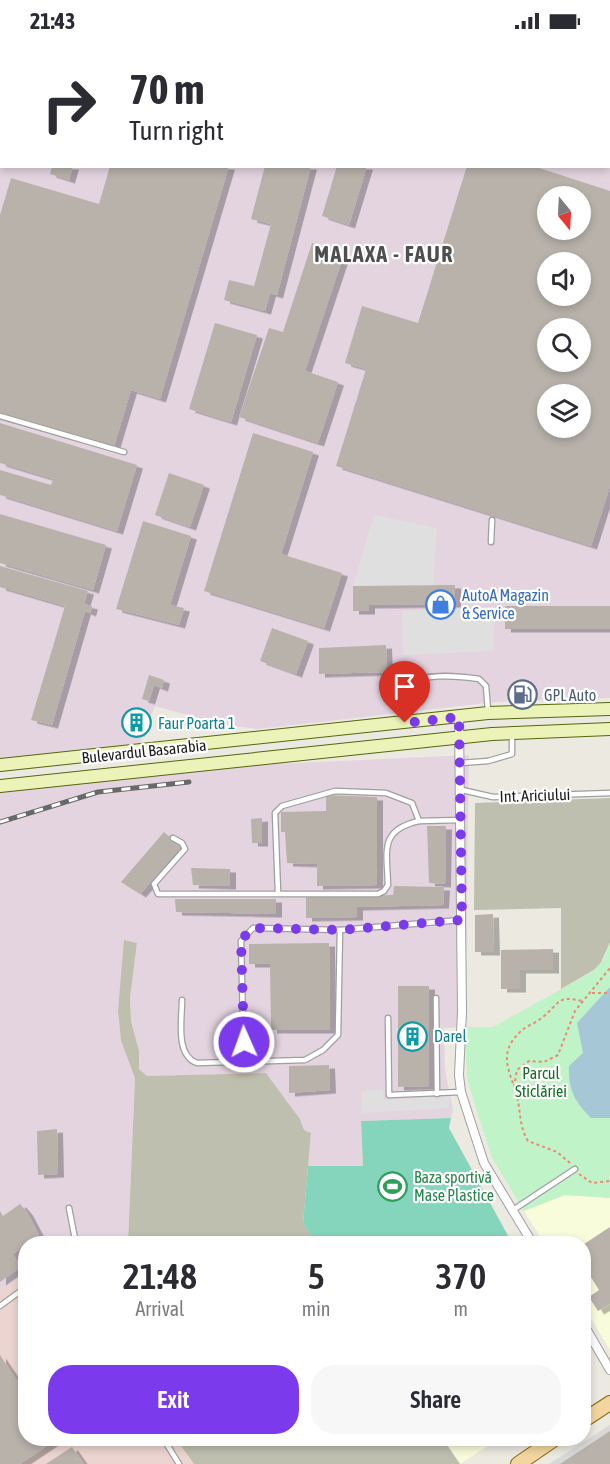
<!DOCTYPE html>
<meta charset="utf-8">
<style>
:root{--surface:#fff;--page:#f7f7f7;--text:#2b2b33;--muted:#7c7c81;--accent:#7c3aed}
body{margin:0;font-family:"Asap Condensed",sans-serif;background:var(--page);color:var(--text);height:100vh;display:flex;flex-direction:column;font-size:22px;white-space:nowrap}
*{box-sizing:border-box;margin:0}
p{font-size:20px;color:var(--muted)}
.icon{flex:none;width:33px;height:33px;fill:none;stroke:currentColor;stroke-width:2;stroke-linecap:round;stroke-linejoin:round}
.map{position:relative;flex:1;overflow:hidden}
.drawer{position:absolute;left:18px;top:1194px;width:573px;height:210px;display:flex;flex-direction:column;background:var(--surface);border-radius:24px;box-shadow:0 3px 9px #0003}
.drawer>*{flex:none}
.top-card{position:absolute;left:0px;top:0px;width:610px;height:126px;box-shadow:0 3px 9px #0003;background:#fff;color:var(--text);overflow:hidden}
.needle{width:39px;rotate:162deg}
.tools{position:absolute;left:537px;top:144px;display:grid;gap:12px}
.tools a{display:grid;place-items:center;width:54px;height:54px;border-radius:50%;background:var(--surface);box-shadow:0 3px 9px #0003;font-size:30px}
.pin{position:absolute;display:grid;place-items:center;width:51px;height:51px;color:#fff;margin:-62px -26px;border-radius:50% 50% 50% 0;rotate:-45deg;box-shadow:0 0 6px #0007}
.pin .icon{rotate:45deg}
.me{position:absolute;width:66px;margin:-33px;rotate:358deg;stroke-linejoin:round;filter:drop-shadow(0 0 4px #0008)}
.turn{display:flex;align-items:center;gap:21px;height:126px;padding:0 30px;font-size:27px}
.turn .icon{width:78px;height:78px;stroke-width:2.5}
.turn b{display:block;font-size:42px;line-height:51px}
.eta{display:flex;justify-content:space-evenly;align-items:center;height:102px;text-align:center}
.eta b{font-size:36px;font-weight:600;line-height:42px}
.action{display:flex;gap:12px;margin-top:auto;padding:12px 30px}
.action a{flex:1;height:69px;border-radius:24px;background:var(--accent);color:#fff;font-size:24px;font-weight:600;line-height:69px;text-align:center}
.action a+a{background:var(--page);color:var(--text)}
.status{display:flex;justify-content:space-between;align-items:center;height:42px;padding:0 30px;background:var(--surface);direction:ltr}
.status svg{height:16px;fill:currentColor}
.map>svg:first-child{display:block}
.residential{fill:#d9d8d8}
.commercial{fill:#ecd5d1}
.industrial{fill:#e4d4e0;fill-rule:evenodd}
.education{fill:#f9fcdb}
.construction{fill:#bebfae}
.park{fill:#c1f3c9}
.pitch{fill:#85d5bd}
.parking{fill:#dfdfdf}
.water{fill:#a5c7d6}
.building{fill:#b8b2ab;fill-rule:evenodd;filter:url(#shadow)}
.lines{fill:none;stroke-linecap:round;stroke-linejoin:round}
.lane-casing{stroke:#9f9f9f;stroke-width:7}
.street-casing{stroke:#9f9f9f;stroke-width:10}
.secondary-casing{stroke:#55660e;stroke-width:14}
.primary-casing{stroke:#85680d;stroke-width:16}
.path{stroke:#ed8972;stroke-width:2;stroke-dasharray:3 3;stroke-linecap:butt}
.lane{stroke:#fff;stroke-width:4.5}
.street{stroke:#fff;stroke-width:8}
.secondary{stroke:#ebf3b8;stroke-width:12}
.primary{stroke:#f3d69f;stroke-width:14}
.rail-casing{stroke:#696969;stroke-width:5}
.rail{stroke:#fff;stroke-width:3;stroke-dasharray:9;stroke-linecap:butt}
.route{stroke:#7c3aed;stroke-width:10;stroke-dasharray:0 18}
.labels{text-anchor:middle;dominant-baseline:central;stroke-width:4.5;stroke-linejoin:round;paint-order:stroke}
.shop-label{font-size:16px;fill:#366cbe;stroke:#fff;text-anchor:start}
.service-label{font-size:16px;fill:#4e5e75;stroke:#fff;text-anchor:start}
.culture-label{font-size:16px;fill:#0d838f;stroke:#fff;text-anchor:start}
.street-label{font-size:16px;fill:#1b1b1b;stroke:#fff}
.park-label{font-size:16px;fill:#146e23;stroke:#fff}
.leisure-label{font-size:16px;fill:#27864d;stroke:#fff;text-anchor:start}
.district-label{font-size:22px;font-weight:bold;letter-spacing:1.5px;fill:#4e4e4e;stroke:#fff}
</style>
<div class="status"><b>21:43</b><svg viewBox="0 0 49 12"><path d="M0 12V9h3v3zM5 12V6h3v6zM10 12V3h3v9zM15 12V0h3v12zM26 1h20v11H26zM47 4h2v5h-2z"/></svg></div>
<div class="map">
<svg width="610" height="1422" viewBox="0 0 610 1422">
<defs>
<filter id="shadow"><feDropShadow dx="6" dy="3.5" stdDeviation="0" flood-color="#0004"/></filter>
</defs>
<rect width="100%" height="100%" fill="#ece9e1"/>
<path class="residential" d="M610,1383V1422H549Z"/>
<path class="commercial" d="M25,1230L26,1396L176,1397L194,1422H0V1248Z"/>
<g class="industrial">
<path d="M0,0H610V656L496,660L258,687L223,683L155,664L139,704L0,717ZM2,2H609V124H2ZM548,154H580V188H548ZM548,220H580V254H548ZM548,286H580V320H548ZM548,352H580V386H548Z"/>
<path d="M469,713L465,985L444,986L445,1028L453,1068L451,1076L361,1079L363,1124H308L311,1091L304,1088L300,1077L266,1031L147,1034L139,1027V1009L131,979L130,956L137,901L125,898L118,969L121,999L135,1036L128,1201L26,1202L25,1230L0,1248V749L187,726Z"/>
</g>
<g class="education">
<path d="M565,1153L610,1156V1308L584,1265V1202L544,1201L524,1169Z"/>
<path d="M443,1397H499L460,1422Z"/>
</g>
<g class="construction">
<path d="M610,756V900L599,925L561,947V866L474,868L475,761Z"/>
<path d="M124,898L137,901L130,956L131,979L139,1009V1027L147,1034L266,1031L300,1077L304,1088L311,1091L303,1181L316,1201H128L135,1036L121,999L118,969Z"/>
<path d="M176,1397H443L460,1422H194Z"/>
</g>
<path class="park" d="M610,900V1156L565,1153L524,1169L492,1116L478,1073L467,1036L465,985H493L592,930L604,917Z"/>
<path class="pitch" d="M451,1076L449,1086L512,1201H316L303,1181L308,1124H363L361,1079Z"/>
<g class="parking">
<path d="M374,473L437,486L433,544H353Z"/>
<path d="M495,565L493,609L403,613L402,569Z"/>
<path d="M383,1047L384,1058L449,1054V1066L362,1071L361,1049Z"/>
</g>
<path class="water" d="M610,945V1076H591C575,1060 568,1048 569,1024L583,1011L577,981Z"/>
<g class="building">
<path d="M52,124H73L69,138L50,132Z"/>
<path d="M110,124H229L160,357L131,348L114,404L0,371V173L11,136L99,162Z"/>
<path d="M265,124H311L277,253L270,251L265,269L224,258L229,238L254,244L271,182L251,177Z"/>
<path d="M337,124H367L349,183L322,174Z"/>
<path d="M467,124H533L610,149V444L591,504L336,424L366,327L345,321L362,264L418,281ZM548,154H580V188H548ZM548,220H580V254H548ZM548,286H580V320H548ZM548,352H580V386H548Z"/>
<path d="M312,201L344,212L305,329L338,340L318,401L239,375L269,286L283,290Z"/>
<path d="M215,281L257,293L231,380L189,367Z"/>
<path d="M0,381L137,423L117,489L0,453V428L51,443L53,437L0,421Z"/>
<path d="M253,391L313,410L281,512L342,531L324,586L204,549Z"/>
<path d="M169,431L204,443L190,485L155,473Z"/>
<path d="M0,472L106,503L93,548L0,521Z"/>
<path d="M143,479L191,494L170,563L184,566L179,583L116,567Z"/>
<path d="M0,524L88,549L84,562L92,564L90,571L85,569L52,683L31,678L65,564L0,545Z"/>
<path d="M455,543V562L369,563V569H353V544Z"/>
<rect x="505" y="564" width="105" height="23"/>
<path d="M272,586L308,599L296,632L260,619Z"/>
<path d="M386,603L387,630L319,632V606Z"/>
<path d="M149,633L164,638L162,646L154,643L149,659L142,657Z"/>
<path d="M134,670L144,673L139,691L129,688Z"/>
<path d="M326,753L377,755V843L317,844V822L287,821L285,790H281V770L326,769Z"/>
<path d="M262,776V801H252L251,777Z"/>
<path d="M427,784H446L445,842L429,841Z"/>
<path d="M164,790L181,805L140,852L121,840Z"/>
<path d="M191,826L230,827V844L193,843Z"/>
<path d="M394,844L444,845L443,863L357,865V875L306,876V854L393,853Z"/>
<path d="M175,857H276V872L176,870Z"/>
<path d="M493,872L494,910H475V873Z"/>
<path d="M329,901L330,988H271L270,922H249V902Z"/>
<path d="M553,907V928H520V947H501V908Z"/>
<path d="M398,944H429V1044L398,1045Z"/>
<path d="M329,1023L330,1048L289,1051V1024Z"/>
<path d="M57,1087L58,1132L38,1133L37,1089Z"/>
<path d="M20,1162L27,1170L39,1193L13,1212L21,1225L0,1240V1169L3,1174Z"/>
<path d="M610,1185V1262L598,1269L589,1255L599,1248L584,1224V1202Z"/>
<path d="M0,1313L26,1352V1396H59L20,1422H0Z"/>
<path d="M610,1389V1422H560Z"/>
<path d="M72,1405L84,1422H46Z"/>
</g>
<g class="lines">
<defs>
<g id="lane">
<path d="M0,374L124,410"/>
<path d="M491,500L492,478"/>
<path d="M404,678V646C418,630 459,634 479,637L486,644L488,669"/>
<path d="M461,721L488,719L512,712V692"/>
<path d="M462,748L493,755L610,751"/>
<path d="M173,796L182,801L185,807L154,842L158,852H378L384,849L388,843C387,809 379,788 419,779"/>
<path d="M278,850L275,771L282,764L335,749L386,751L412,761L419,779L461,778"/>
<path d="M436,956L437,1052"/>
<path d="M182,958C182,978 175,1013 197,1021L305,1018L323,1008L338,993L340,888"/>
<path d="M388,976L389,1053L461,1050"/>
<path d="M244,1020L241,899L253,886L340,888L461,878"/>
<path d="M69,1166L76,1202"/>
<path d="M513,1168L575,1127"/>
<path d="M0,1264L26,1245"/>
<path d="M163,1396L179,1422"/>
<path d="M531,1396L537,1406"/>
</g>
<g id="street">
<path d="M459,675L462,970L459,1033L461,1050L484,1121L533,1202"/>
<path d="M584,1283L610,1328"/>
</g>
<g id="secondary">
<path d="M0,723L488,671L610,667"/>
<path d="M0,744L492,692L610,687"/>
</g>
<g id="primary">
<path d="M584,1378L610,1361"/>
<path d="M518,1422L556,1396"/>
</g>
</defs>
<use href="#lane" class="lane-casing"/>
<use href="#street" class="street-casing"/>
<use href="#secondary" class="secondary-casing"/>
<use href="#primary" class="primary-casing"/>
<g class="path">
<path d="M592,951H610"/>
<path d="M514,1045L517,1028L529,1019L544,1020L558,1013L575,969L610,926"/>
<path d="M570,1121L557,1110L528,1099C519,1084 521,1071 517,1054C510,1029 497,1012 520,990C526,984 536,981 543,975C560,961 557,953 582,959"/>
<path d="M579,1132L592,1141L610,1139"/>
</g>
<use href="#lane" class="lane"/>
<use href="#street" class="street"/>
<use href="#secondary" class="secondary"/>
<use href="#primary" class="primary"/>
<defs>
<path id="rail" d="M0,780L98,750L189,740"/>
</defs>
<use href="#rail" class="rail-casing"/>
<use href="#rail" class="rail"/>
</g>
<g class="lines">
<path class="route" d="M244,1000L241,898L253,886L340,888L462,878L459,675L405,681"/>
</g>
<defs>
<symbol id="shop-ring" viewBox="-11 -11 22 22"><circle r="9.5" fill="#fff" stroke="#3f7fe0" stroke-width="1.5"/><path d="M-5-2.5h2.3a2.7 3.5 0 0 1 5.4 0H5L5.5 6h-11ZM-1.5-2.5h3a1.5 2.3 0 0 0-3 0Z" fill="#3f7fe0"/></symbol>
<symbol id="fuel-ring" viewBox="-11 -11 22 22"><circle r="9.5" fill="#fff" stroke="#5c6f8a" stroke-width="1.5"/><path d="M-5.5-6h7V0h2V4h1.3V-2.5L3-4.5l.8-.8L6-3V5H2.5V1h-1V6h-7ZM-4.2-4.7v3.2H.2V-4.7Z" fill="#5c6f8a"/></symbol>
<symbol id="building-ring" viewBox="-11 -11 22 22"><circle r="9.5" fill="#fff" stroke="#0f9aa8" stroke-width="1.5"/><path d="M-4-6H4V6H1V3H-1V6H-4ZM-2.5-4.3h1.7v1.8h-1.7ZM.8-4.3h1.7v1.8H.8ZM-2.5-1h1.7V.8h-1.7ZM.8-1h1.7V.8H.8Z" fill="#0f9aa8"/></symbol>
<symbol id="stadium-ring" viewBox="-11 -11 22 22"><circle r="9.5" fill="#fff" stroke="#2e9e5b" stroke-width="1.5"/><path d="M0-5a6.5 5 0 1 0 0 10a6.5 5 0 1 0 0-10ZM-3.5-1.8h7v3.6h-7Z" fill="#2e9e5b"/></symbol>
</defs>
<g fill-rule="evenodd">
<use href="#shop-ring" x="424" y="546" width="33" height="33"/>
<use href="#fuel-ring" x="506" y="636" width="33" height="33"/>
<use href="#building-ring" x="120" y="664" width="33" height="33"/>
<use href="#building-ring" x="396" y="978" width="33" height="33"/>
<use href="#stadium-ring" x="376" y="1128" width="33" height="33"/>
</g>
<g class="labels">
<g class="shop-label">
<text x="462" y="553">AutoA Magazin<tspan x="462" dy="18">&amp; Service</tspan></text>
</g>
<g class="service-label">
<text x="544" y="653">GPL Auto</text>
</g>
<g class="culture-label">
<text x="158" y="681">Faur Poarta 1</text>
<text x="434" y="994">Darel</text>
</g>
<g class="street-label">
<text transform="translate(144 709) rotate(-6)">Bulevardul Basarabia</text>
<text transform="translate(535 753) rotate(-2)">Int. Ariciului</text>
</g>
<g class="park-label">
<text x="541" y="1031">Parcul<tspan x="541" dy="18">Sticlăriei</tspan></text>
</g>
<g class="leisure-label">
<text x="414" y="1135">Baza sportivă<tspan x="414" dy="18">Mase Plastice</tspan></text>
</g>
<g class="district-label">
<text x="384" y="212">MALAXA - FAUR</text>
</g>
</g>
</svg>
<div class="tools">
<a><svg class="needle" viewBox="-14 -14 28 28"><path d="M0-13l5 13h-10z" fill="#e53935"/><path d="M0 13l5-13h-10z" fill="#7c7c81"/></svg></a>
<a><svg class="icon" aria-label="sound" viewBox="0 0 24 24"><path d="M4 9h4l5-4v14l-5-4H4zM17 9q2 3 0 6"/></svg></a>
<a><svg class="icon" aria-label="search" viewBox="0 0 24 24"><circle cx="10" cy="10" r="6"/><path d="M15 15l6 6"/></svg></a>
<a><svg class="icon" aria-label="layers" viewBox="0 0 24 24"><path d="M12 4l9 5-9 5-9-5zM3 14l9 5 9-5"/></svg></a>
</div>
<div class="pin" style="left:405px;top:681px;background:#d93025"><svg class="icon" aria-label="arrive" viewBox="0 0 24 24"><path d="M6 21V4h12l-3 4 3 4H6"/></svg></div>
<svg class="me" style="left:244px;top:1000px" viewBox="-20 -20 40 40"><circle r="17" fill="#7c3aed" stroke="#fff" stroke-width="3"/><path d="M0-11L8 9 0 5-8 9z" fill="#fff"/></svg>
<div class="top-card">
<div class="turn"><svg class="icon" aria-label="right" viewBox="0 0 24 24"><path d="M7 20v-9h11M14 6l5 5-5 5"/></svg><div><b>70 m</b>Turn right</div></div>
</div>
<section class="drawer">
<div class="eta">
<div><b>21:48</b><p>Arrival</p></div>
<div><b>5</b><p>min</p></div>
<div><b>370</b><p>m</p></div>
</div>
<div class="action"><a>Exit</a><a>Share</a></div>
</section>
</div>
